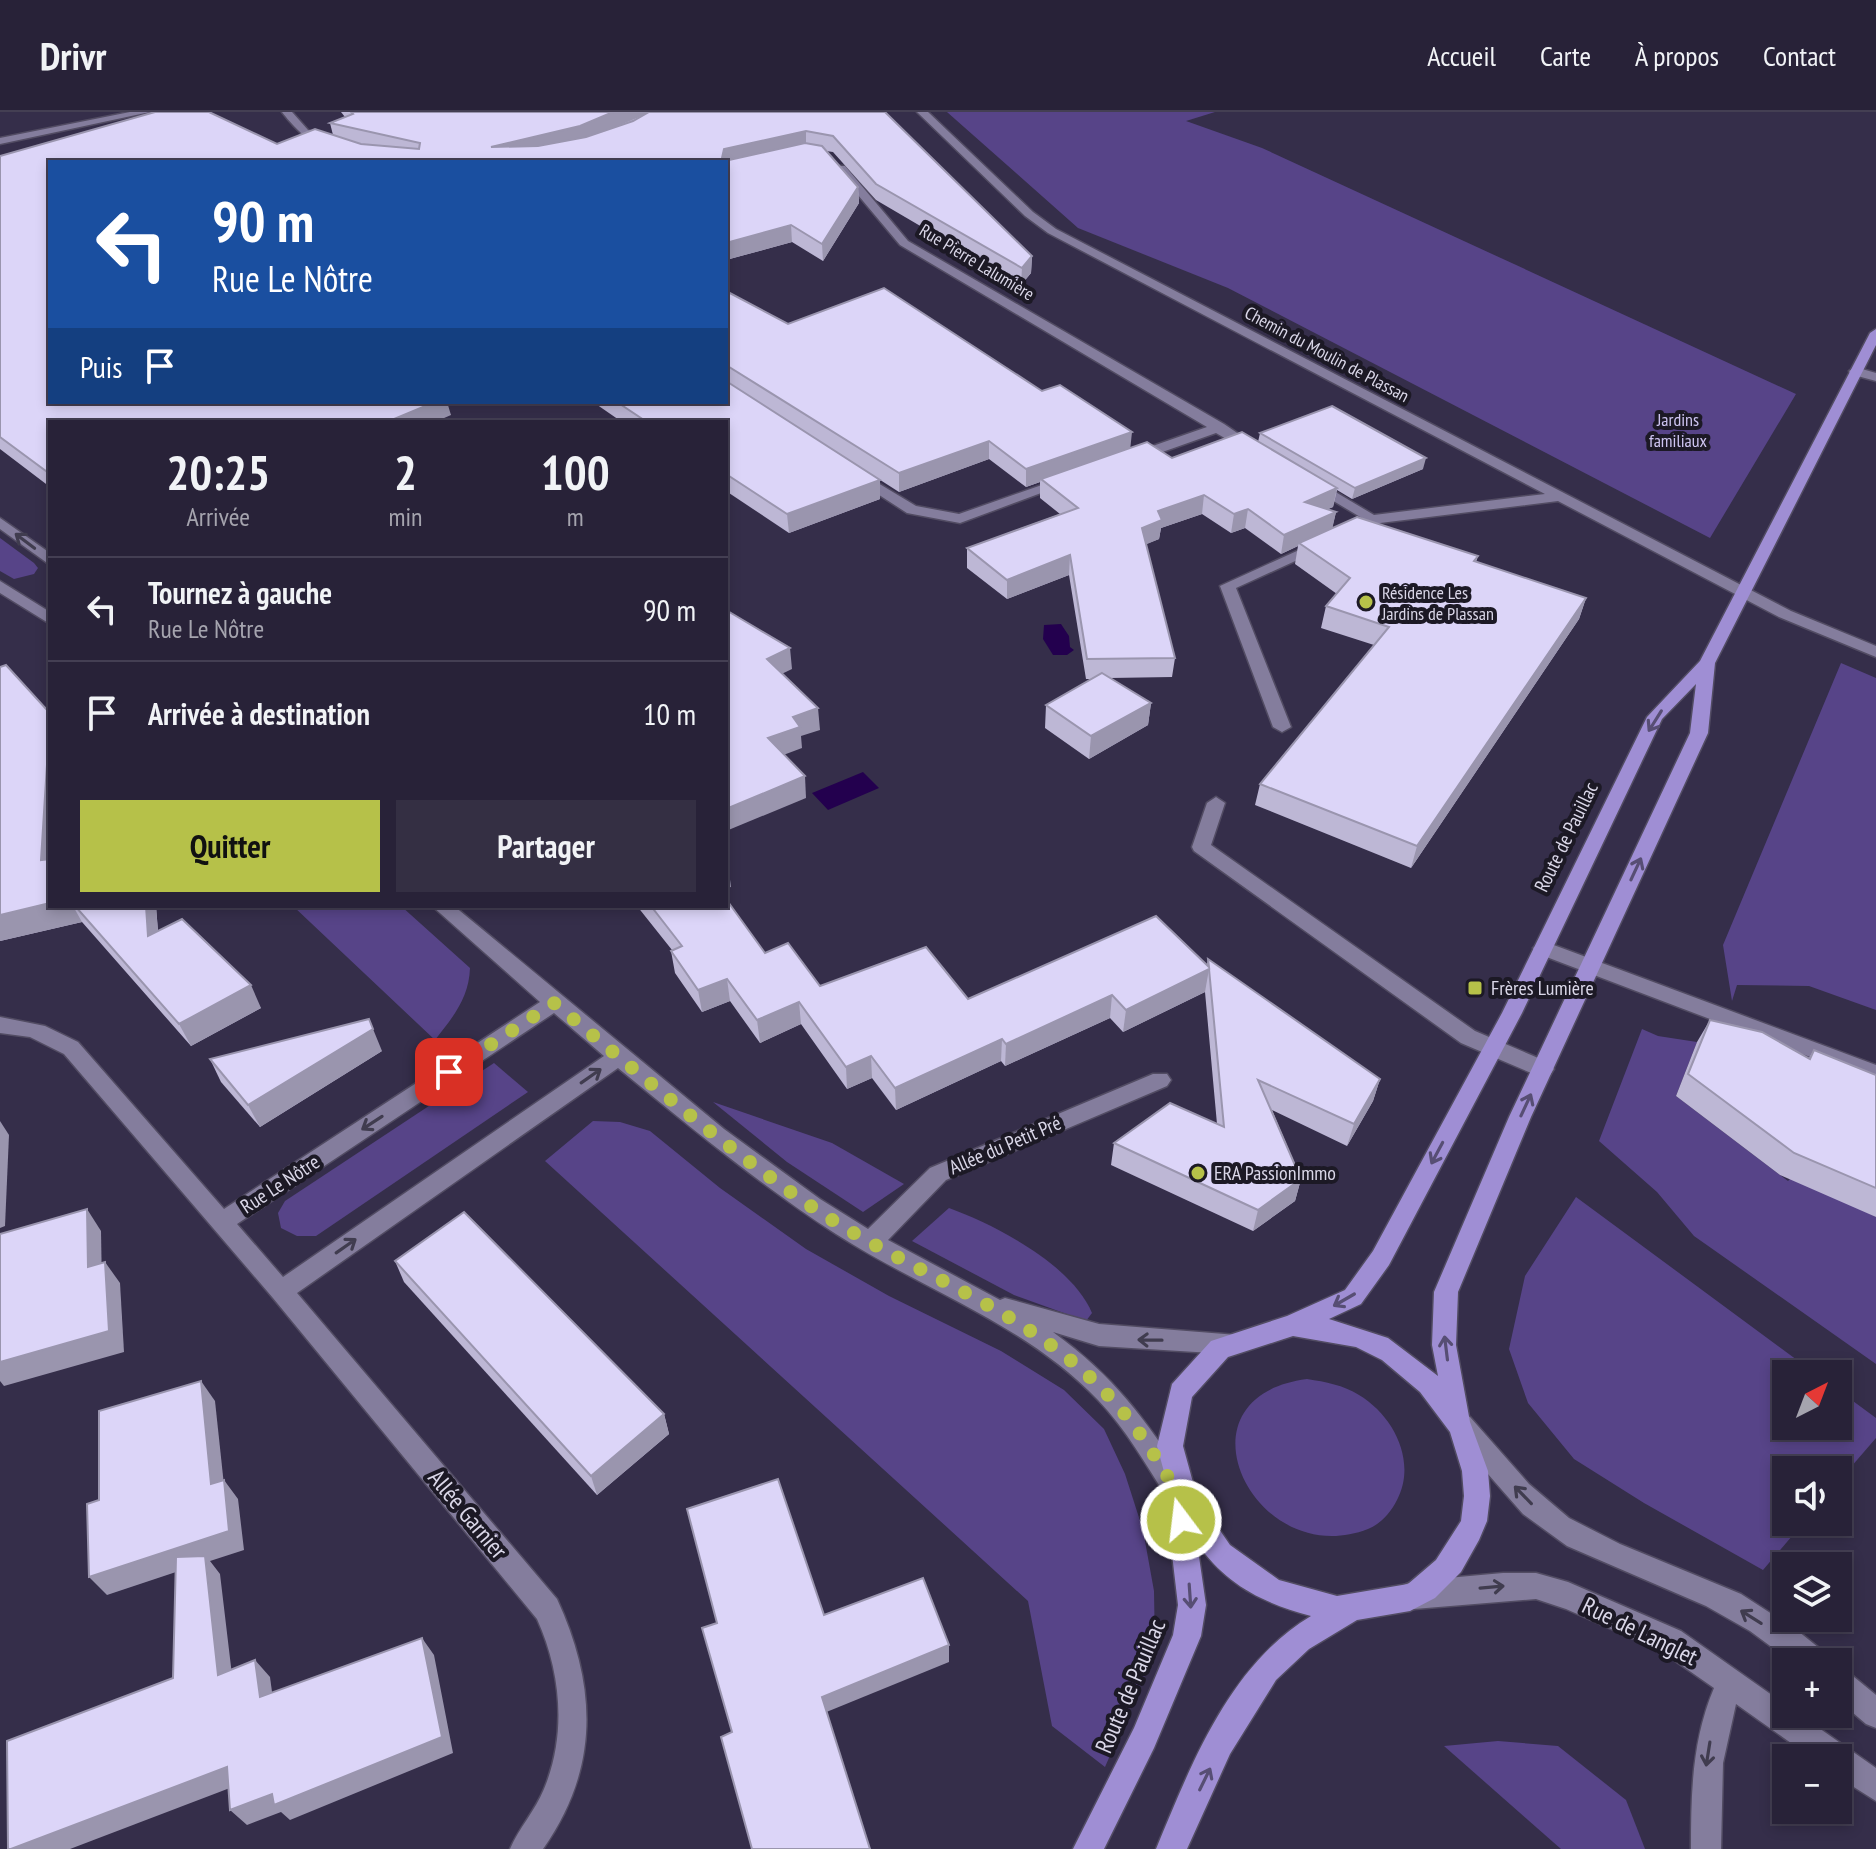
<!DOCTYPE html>
<html lang="fr">
<meta charset="utf-8">
<style>
:root{--surface:#282238;--page:#342f43;--text:#f1f3f6;--muted:#a5a4ae;--line:#443f53;--accent:#b6c149}
body{margin:0;font-family:"PT Sans Narrow",sans-serif;background:var(--page);color:var(--text);height:100vh;display:flex;flex-direction:column;font-size:30px;white-space:nowrap}
*{box-sizing:border-box;margin:0}
p{font-size:26px;color:var(--muted)}
.icon{flex:none;width:44px;height:44px;fill:none;stroke:currentColor;stroke-width:2;stroke-linecap:round;stroke-linejoin:round}
.map{position:relative;flex:1;overflow:hidden}
.details{position:absolute;left:48px;top:308px;width:680px;height:488px;display:flex;flex-direction:column;background:var(--surface);border-radius:0px;box-shadow:0 4px 12px #0003,0 0 0 2px var(--line)}
.details>*{flex:none}
.hud{position:absolute;left:48px;top:48px;width:680px;height:244px;border-radius:0px;box-shadow:0 4px 12px #0003,0 0 0 2px var(--line);background:#1a4fa0;color:#fff;overflow:hidden}
.needle{width:52px;rotate:42deg}
.buttons{position:absolute;left:1772px;top:1248px;display:grid;gap:16px}
.buttons a{display:grid;place-items:center;width:80px;height:80px;border-radius:0px;background:var(--surface);box-shadow:0 4px 12px #0003,0 0 0 2px var(--line);font-size:40px}
.pin{position:absolute;display:grid;place-items:center;width:68px;height:68px;color:#fff;margin:-34px;border-radius:16px;box-shadow:0 4px 12px #0006}
.me{position:absolute;width:88px;margin:-44px;rotate:345deg;stroke-linejoin:round;filter:drop-shadow(0 0 6px #0008)}
.turn{display:flex;align-items:center;gap:28px;height:168px;padding:0 32px;font-size:36px}
.turn .icon{width:104px;height:104px;stroke-width:2.5}
.turn b{display:block;font-size:56px;line-height:68px}
.then{display:flex;align-items:center;height:76px;padding:0 32px;background:#0003;gap:16px;font-size:30px}
.eta{display:flex;justify-content:space-evenly;align-items:center;height:136px;text-align:center}
.eta b{font-size:48px;font-weight:600;line-height:56px}
.button{display:flex;gap:16px;margin-top:auto;padding:16px 32px}
.button a{flex:1;height:92px;border-radius:0px;background:var(--accent);color:#111;font-size:32px;font-weight:600;line-height:92px;text-align:center}
.button a+a{background:var(--page);color:var(--text)}
ul{padding:0;list-style:none}
li{display:flex;align-items:center;gap:24px;height:104px;padding:0 32px;border-top:2px solid var(--line)}
li div{flex:1}
li b{display:block;font-size:30px}
li em{font-style:normal}
header{display:flex;align-items:center;gap:48px;box-sizing:border-box;height:112px;padding:0 40px;background:var(--surface);border-bottom:2px solid var(--line)}
header strong{font-size:38px}
nav{display:flex;gap:44px;margin-inline-start:auto;font-size:28px}
.map>svg:first-child{display:block}
.green{fill:#574488}
.water{fill:#23004e}
.lines{fill:none;stroke-linecap:round;stroke-linejoin:round}
.minor-casing{stroke:#524c63;stroke-width:3}
.major-casing{stroke:#524c63;stroke-width:3}
.minor{fill:#847d9d;fill-rule:evenodd}
.major{fill:#9f8ed4;fill-rule:evenodd}
.wall{fill:#bdb7d5}
.shaded-wall{fill:#9a95ae}
.building{fill:#dcd5f8;stroke:#9a95ae;stroke-width:2}
.oneway{stroke:#403c4f}
.oneway2{stroke:#574e74}
.route{stroke:#b6c149;stroke-width:14;stroke-dasharray:0 25.2}
.poi-dot{fill:#b6c149;stroke:#1c1925;stroke-width:3}
.labels{text-anchor:middle;dominant-baseline:central;stroke-width:8;stroke-linejoin:round;paint-order:stroke}
.far-street-label{font-size:18px;fill:#dad7e8;stroke:#1c1925}
.far-park-label{font-size:18px;fill:#cec5f1;stroke:#1c1925}
.far-poi-label{font-size:18px;fill:#dad7e8;stroke:#1c1925;text-anchor:start}
.street-label{font-size:20px;fill:#dad7e8;stroke:#1c1925}
.poi-label{font-size:20px;fill:#dad7e8;stroke:#1c1925;text-anchor:start}
.near-street-label{font-size:24px;fill:#dad7e8;stroke:#1c1925}
</style>
<header>
<strong>Drivr</strong>
<nav><a>Accueil</a><a>Carte</a><a>À propos</a><a>Contact</a></nav>
</header>
<div class="map">
<svg width="1876" height="1737" viewBox="0 0 1876 1737">
<rect width="100%" height="100%" fill="#352e4a"/>
<g class="green">
<path d="M947,0H1215L1186,9L1262,36L1796,282L1710,426L1228,176L1078,116Z"/>
<path d="M0,426L34,451L38,456L34,462L14,467L0,459Z"/>
<path d="M1841,551L1876,566V898L1809,874L1737,873L1732,889L1723,833Z"/>
<path d="M293,794H401L470,856C469,886 453,905 435,928Z"/>
<path d="M1642,917L1658,924L1697,930L1676,984L1788,1069L1795,1062L1876,1105V1252L1694,1124L1657,1080L1599,1029Z"/>
<path d="M494,951L528,980L316,1124H297L281,1116L278,1101L285,1089Z"/>
<path d="M713,990L832,1031L904,1072L863,1100L787,1050Z"/>
<path d="M593,1009L620,1010L650,1019L720,1076L806,1137L889,1184L1001,1239L1064,1278L1104,1317L1125,1362L1143,1418L1154,1479L1155,1540L1105,1655L1052,1614L1028,1489L545,1049Z"/>
<path d="M1576,1085L1816,1262H1786V1314H1838V1278L1876,1306V1326L1838,1370V1358H1786V1410H1804L1763,1458L1644,1391L1574,1347L1528,1291L1509,1237L1525,1164Z"/>
<path d="M949,1096C996,1113 1072,1153 1092,1201L1086,1209L1014,1183L912,1129Z"/>
<path d="M1307,1267C1326,1270 1343,1273 1359,1283C1394,1304 1417,1350 1397,1388C1391,1400 1381,1412 1368,1417C1255,1461 1168,1285 1307,1267Z"/>
<path d="M1498,1629L1558,1634L1626,1688L1645,1737H1561L1444,1634Z"/>
</g>
<g class="water">
<path d="M1061,512L1069,524L1070,535L1074,538L1067,543H1053L1043,527L1044,513Z"/>
<path d="M863,660L879,676L828,698L812,681Z"/>
</g>
<g class="lines">
<defs>
<g id="minor">
<path d="M130,0H150L0,32V26Z"/>
<path d="M282,0H292L308,18L334,31C316,41 292,13 282,0Z"/>
<path d="M917,0H928L1033,100L1056,117L1791,499L1876,534V545L1779,505L1558,389L1372,412L1305,372L1317,369L1374,403L1545,382L1048,121L1025,104Z"/>
<path d="M837,54H845L908,129L1224,312L1261,337L1249,340L1216,321L1137,349H1127V343L1207,315L900,133L837,58Z"/>
<path d="M1855,255L1876,261V269L1850,262L1849,259Z"/>
<path d="M858,359L916,394L959,402L1059,367L1071,370L960,411L907,401L853,366L851,363Z"/>
<path d="M0,406L50,441V453L0,417Z"/>
<path d="M1321,428L1328,432L1326,435L1236,476L1291,615L1282,620L1273,615L1220,474Z"/>
<path d="M0,469L50,500V512L0,481Z"/>
<path d="M1216,685L1225,691L1211,733L1475,919L1550,951L1554,957L1550,963H1536L1461,931L1194,739L1192,735L1207,691Z"/>
<path d="M432,794H454L724,1017L820,1087L868,1117L930,1056L1153,962H1167L1171,968L1167,974L946,1068L888,1128L1000,1188L1005,1186L1099,1212L1237,1223L1240,1231L1237,1239L1228,1242L1099,1234L1053,1220C1115,1265 1144,1306 1186,1369L1190,1378L1186,1387L1177,1390L1168,1387C1146,1353 1126,1317 1098,1288C1024,1211 923,1178 836,1122C760,1073 689,1014 618,956L297,1181L557,1487C597,1574 600,1656 543,1737H510C519,1716 535,1699 544,1677C567,1622 561,1560 537,1507L273,1186L64,942L30,925L0,921V905L45,914L78,930L224,1097L540,890ZM554,901L604,944L283,1165L237,1112Z"/>
<path d="M1543,829L1876,953V970L1536,841L1533,836Z"/>
<path d="M1461,1301L1470,1305L1529,1372L1569,1406L1620,1432L1741,1482L1798,1519L1824,1540L1828,1550H1792L1750,1519L1706,1494L1567,1434L1523,1402L1452,1321L1448,1313L1452,1305Z"/>
<path d="M1503,1461H1536L1568,1470L1681,1519L1786,1593V1602H1799L1876,1656V1689L1838,1665V1646H1812L1736,1592L1723,1651L1721,1737H1691C1691,1681 1692,1628 1714,1576L1661,1539L1566,1497L1536,1487L1414,1497L1404,1493L1400,1483L1404,1473L1414,1469Z"/>
<path d="M1838,1556L1848,1560L1876,1583V1616L1866,1612L1838,1588Z"/>
</g>
<path id="major" d="M1876,217V233L1715,551L1708,621L1531,1005L1458,1180L1456,1233L1470,1310L1488,1359L1490,1384L1487,1409L1479,1428L1461,1460L1435,1486L1410,1499L1357,1508L1309,1537L1276,1568L1230,1642L1187,1737H1156C1191,1653 1229,1553 1311,1504C1263,1491 1226,1473 1197,1431L1206,1493L1201,1524L1154,1636L1104,1737H1073L1134,1616L1173,1523L1178,1493L1166,1391L1170,1382L1157,1334L1172,1272L1211,1229L1287,1204L1345,1178L1373,1139L1502,901L1647,605L1700,549L1870,221ZM1696,572L1690,621L1509,1005L1434,1180L1432,1233L1438,1264L1388,1226L1329,1207L1361,1192L1389,1153L1522,901L1662,607ZM1293,1224L1356,1235L1382,1248L1420,1280L1450,1320L1462,1359L1464,1384L1461,1409L1436,1448L1408,1472L1337,1484L1279,1468L1230,1433L1197,1385L1183,1334L1192,1285L1228,1245Z"/>
</defs>
<use href="#minor" class="minor-casing"/>
<use href="#major" class="major-casing"/>
<use href="#minor" class="minor"/>
<use href="#major" class="major"/>
</g>
<g class="wall">
<path d="M341,0H886V1L1032,144L1031,161L1021,173L876,88L833,40L826,39L858,75L859,91L823,149L792,130L726,148V50H50L451,303L50,310V375L0,337V44L277,32L333,23L330,11L345,5Z"/>
<path d="M726,179L788,212L1130,336L1172,346L1258,330L1260,321L1423,357L1352,387L1337,378L1333,395L1328,397L1336,400L1332,416L1478,444L1476,450L1586,486L1579,507L1411,756L1255,693L1260,672L1374,533L1321,516L1326,494L1337,482L1295,452L1298,434L1281,442L1245,416L1231,421L1202,402L1161,416L1159,427L1146,432L1175,546L1172,565L1110,566L1151,591L1148,613L1089,647L1045,616L1046,593L1092,567H1086L1069,463L1007,487L967,456V436L1060,402L1040,386V370L1026,375L989,347L899,380L774,300L880,387L789,421L726,379V310H622L593,290H726Z"/>
<path d="M48,599L50,603V794H156L158,819L261,896L191,934L82,810L0,829Z"/>
<path d="M637,794H726L765,841L820,874L968,887L1207,853L1208,847L1380,967L1373,989L1347,1034L1272,998L1301,1067L1295,1089L1253,1119L1111,1053L1114,1031L1217,1012L1205,880L1123,920L1110,906L1005,954L1001,949L896,998L872,966L847,977L801,912L760,931L730,889L702,900L675,861L671,839L672,838Z"/>
<path d="M1710,908L1809,946L1814,938L1876,963V1105L1780,1063L1676,984L1697,930Z"/>
<path d="M382,939L260,1015L221,970L210,947Z"/>
<path d="M395,1149L664,1302L669,1322L597,1383L404,1170Z"/>
</g>
<g class="shaded-wall">
<path d="M613,0H651L582,29L496,50L491,35Z"/>
<path d="M806,19V35L726,53L722,46L724,37Z"/>
<path d="M858,75L859,91L823,149L822,132Z"/>
<path d="M791,113L792,130L726,148V131Z"/>
<path d="M1032,144L1031,161L1021,173L1022,156Z"/>
<path d="M435,290H447L451,303L435,310H387Z"/>
<path d="M1132,320L1130,339L1041,367L1040,370L1026,375V357Z"/>
<path d="M989,329V347L899,380V361Z"/>
<path d="M1426,346L1423,357L1352,387L1355,376Z"/>
<path d="M880,368V387L789,421L787,402Z"/>
<path d="M1337,376L1333,395L1302,408L1305,390Z"/>
<path d="M1204,383L1202,402L1161,416L1159,427L1140,435L1142,416L1158,399Z"/>
<path d="M1248,397L1245,416L1231,421L1234,402Z"/>
<path d="M1336,400L1332,418L1299,431L1298,434L1281,442L1284,423Z"/>
<path d="M1070,443L1069,463L1007,487V468Z"/>
<path d="M1586,486L1579,507L1411,756L1417,734Z"/>
<path d="M790,536L792,557L769,568L767,547Z"/>
<path d="M1151,591L1148,613L1089,647L1091,624Z"/>
<path d="M818,596L820,618L801,624L802,636L770,648L768,626L793,605Z"/>
<path d="M50,615V764L41,748Z"/>
<path d="M805,664L806,686L726,719V697Z"/>
<path d="M728,752L731,775L726,776V753Z"/>
<path d="M50,791V794H73L82,810L0,829V803Z"/>
<path d="M146,794H156L160,847L148,824Z"/>
<path d="M1209,857L1205,880L1123,920L1126,898Z"/>
<path d="M727,867L730,889L702,900L698,878Z"/>
<path d="M251,873L261,896L191,934L179,912Z"/>
<path d="M1112,883L1110,906L1005,954L1006,932Z"/>
<path d="M799,890L801,912L760,931L757,908Z"/>
<path d="M373,917L382,939L260,1015L248,993Z"/>
<path d="M1002,927L1001,949L896,998L895,976Z"/>
<path d="M871,944L872,966L847,977L846,955Z"/>
<path d="M1380,967L1373,989L1347,1034L1354,1012Z"/>
<path d="M0,1009L9,1023L5,1114L0,1116Z"/>
<path d="M1301,1067L1295,1089L1253,1119L1258,1098Z"/>
<path d="M87,1097L101,1119L102,1176L88,1155Z"/>
<path d="M105,1150L120,1171L124,1240L4,1274L0,1269V1250Z"/>
<path d="M201,1269L215,1289L226,1392L211,1372Z"/>
<path d="M664,1302L669,1322L597,1383L591,1364Z"/>
<path d="M224,1368L238,1387L244,1438L210,1449L220,1462L234,1580L218,1563L206,1450L107,1483L89,1465Z"/>
<path d="M422,1526L434,1543L453,1641L290,1708L281,1700L247,1713L230,1698Z"/>
<path d="M949,1533V1550L824,1601L822,1585Z"/>
<path d="M255,1548L270,1565L275,1602L260,1585Z"/>
<path d="M227,1655L243,1671L70,1737H11Z"/>
</g>
<g class="building">
<path d="M155,0H209L277,32L315,17L361,32L419,37L420,31L330,11L353,2L351,0H613L580,14L491,35L538,34L586,25L633,9L649,0H885L1032,144L1022,156L876,72L833,24L806,19L724,37L722,46L725,49L805,31L822,34L858,75L822,132L791,113L726,131V50H50V290H435L387,310H50V362L0,325V44Z"/>
<path d="M884,176L1042,279L1060,273L1132,320L1026,357L989,329L899,361L726,253V179L788,212Z"/>
<path d="M726,269L880,368L787,402L726,362V310H647L617,290H726Z"/>
<path d="M1332,294L1426,346L1355,376L1260,321Z"/>
<path d="M1242,320L1337,376L1305,390L1336,400L1284,423L1248,397L1234,402L1204,383L1158,399L1162,408L1142,416L1175,546L1087,547L1070,443L1007,468L967,436L1078,396L1041,367L1147,330L1172,346Z"/>
<path d="M1357,405L1478,444L1474,449L1586,486L1417,734L1260,672L1389,515L1326,494L1350,466L1299,431Z"/>
<path d="M726,498L790,536L767,547L818,596L793,605L800,615L768,626L805,664L726,697Z"/>
<path d="M6,553L48,599L50,605L41,748L50,747V791L0,803V555Z"/>
<path d="M1102,561L1151,591L1091,624L1046,593Z"/>
<path d="M726,787L765,841L788,831L820,874L926,835L968,887L1156,804L1209,855L1208,847L1380,967L1354,1012L1258,968L1301,1067L1258,1098L1114,1031L1170,991L1224,1015L1209,857L1126,898L1112,883L1006,932L1002,927L895,976L871,944L846,955L799,890L757,908L727,867L698,878L671,839L682,834L651,794H726Z"/>
<path d="M75,794H146L148,824L182,807L251,873L179,912Z"/>
<path d="M369,907L373,917L248,993L210,947Z"/>
<path d="M1710,908L1762,920L1810,947L1814,938L1876,963V1076L1794,1041L1688,962Z"/>
<path d="M87,1097L88,1155L105,1150L109,1219L0,1250V1122Z"/>
<path d="M464,1100L664,1302L591,1364L395,1149Z"/>
<path d="M201,1269L211,1372L224,1368L229,1419L89,1465L87,1392L99,1388V1299Z"/>
<path d="M778,1367L824,1503L923,1466L949,1533L822,1585L870,1737H752L721,1625L732,1620L702,1516L717,1511L687,1397Z"/>
<path d="M205,1444L218,1563L255,1548L260,1585L422,1526L442,1625L274,1693L272,1682L230,1698L227,1655L11,1737H8L7,1629L173,1566L176,1445Z"/>
</g>
<defs><path id="oneway-shaft" d="M-6 0H5M1.5-3L5.5 0L1.5 3" fill="none" stroke-width="1.6" stroke-linecap="round" stroke-linejoin="round" transform="scale(2)"/></defs>
<g class="oneway">
<use href="#oneway-shaft" transform="translate(25 429) rotate(-143)"/>
<use href="#oneway-shaft" transform="translate(591 964) rotate(-35)"/>
<use href="#oneway-shaft" transform="translate(372 1011) rotate(147)"/>
<use href="#oneway-shaft" transform="translate(346 1134) rotate(-35)"/>
<use href="#oneway-shaft" transform="translate(1150 1228) rotate(-179)"/>
<use href="#oneway-shaft" transform="translate(1523 1383) rotate(-134)"/>
<use href="#oneway-shaft" transform="translate(1492 1475) rotate(-5)"/>
<use href="#oneway-shaft" transform="translate(1751 1505) rotate(-148)"/>
<use href="#oneway-shaft" transform="translate(1708 1642) rotate(99)"/>
</g>
<g class="oneway2">
<use href="#oneway-shaft" transform="translate(1655 609) rotate(122)"/>
<use href="#oneway-shaft" transform="translate(1636 757) rotate(-65)"/>
<use href="#oneway-shaft" transform="translate(1526 993) rotate(-65)"/>
<use href="#oneway-shaft" transform="translate(1437 1041) rotate(118)"/>
<use href="#oneway-shaft" transform="translate(1344 1188) rotate(150)"/>
<use href="#oneway-shaft" transform="translate(1446 1236) rotate(-97)"/>
<use href="#oneway-shaft" transform="translate(1190 1484) rotate(86)"/>
<use href="#oneway-shaft" transform="translate(1205 1667) rotate(-64)"/>
</g>
<g class="lines">
<path class="route" d="M449,960L554,891C640,962 723,1034 815,1097C934,1176 1062,1205 1147,1332C1165,1360 1177,1374 1181,1408"/>
</g>
<g class="poi-dot">
<circle cx="1366" cy="490" r="8"/>
<rect x="1467" y="868" width="16" height="16" rx="4"/>
<circle cx="1198" cy="1061" r="8"/>
</g>
<g class="labels">
<g class="far-street-label">
<text transform="translate(977 150) rotate(31)">Rue Pierre Lalumière</text>
<text transform="translate(1327 242) rotate(28)">Chemin du Moulin de Plassan</text>
</g>
<g class="far-park-label">
<text x="1678" y="307">Jardins<tspan x="1678" dy="21">familiaux</tspan></text>
</g>
<g class="far-poi-label">
<text x="1382" y="480">Résidence Les<tspan x="1382" dy="21">Jardins de Plassan</tspan></text>
</g>
<g class="street-label">
<text transform="translate(1566 725) rotate(-64)">Route de Pauillac</text>
<text transform="translate(1005 1033) rotate(-23)">Allée du Petit Pré</text>
<text transform="translate(280 1072) rotate(-33)">Rue Le Nôtre</text>
</g>
<g class="poi-label">
<text x="1491" y="876">Frères Lumière</text>
<text x="1214" y="1061">ERA PassionImmo</text>
</g>
<g class="near-street-label">
<text transform="translate(468 1402) rotate(50)">Allée Garnier</text>
<text transform="translate(1640 1519) rotate(26)">Rue de Langlet</text>
<text transform="translate(1130 1574) rotate(-67)">Route de Pauillac</text>
</g>
</g>
</svg>
<div class="buttons">
<a><svg class="needle" viewBox="-14 -14 28 28"><path d="M0-13l5 13h-10z" fill="#e53935"/><path d="M0 13l5-13h-10z" fill="#a5a4ae"/></svg></a>
<a><svg class="icon" aria-label="sound" viewBox="0 0 24 24"><path d="M4 9h4l5-4v14l-5-4H4zM17 9q2 3 0 6"/></svg></a>
<a><svg class="icon" aria-label="layers" viewBox="0 0 24 24"><path d="M12 4l9 5-9 5-9-5zM3 14l9 5 9-5"/></svg></a>
<a>+</a>
<a>−</a>
</div>
<div class="pin" style="left:449px;top:960px;background:#d93025"><svg class="icon" aria-label="arrive" viewBox="0 0 24 24"><path d="M6 21V4h12l-3 4 3 4H6"/></svg></div>
<svg class="me" style="left:1181px;top:1408px" viewBox="-20 -20 40 40"><circle r="17" fill="#b6c149" stroke="#fff" stroke-width="3"/><path d="M0-11L8 9 0 5-8 9z" fill="#fff"/></svg>
<div class="hud">
<div class="turn"><svg class="icon" aria-label="left" viewBox="0 0 24 24"><path d="M17 20v-9H6M10 6l-5 5 5 5"/></svg><div><b>90 m</b>Rue Le Nôtre</div></div>
<div class="then">Puis<svg class="icon" aria-label="arrive" viewBox="0 0 24 24"><path d="M6 21V4h12l-3 4 3 4H6"/></svg></div>
</div>
<section class="details">
<div class="eta">
<div><b>20:25</b><p>Arrivée</p></div>
<div><b>2</b><p>min</p></div>
<div><b>100</b><p>m</p></div>
</div>
<ul>
<li><svg class="icon" aria-label="left" viewBox="0 0 24 24"><path d="M17 20v-9H6M10 6l-5 5 5 5"/></svg><div><b>Tournez à gauche</b><p>Rue Le Nôtre</p></div><em>90 m</em></li>
<li><svg class="icon" aria-label="arrive" viewBox="0 0 24 24"><path d="M6 21V4h12l-3 4 3 4H6"/></svg><div><b>Arrivée à destination</b></div><em>10 m</em></li>
</ul>
<div class="button"><a>Quitter</a><a>Partager</a></div>
</section>
</div>
